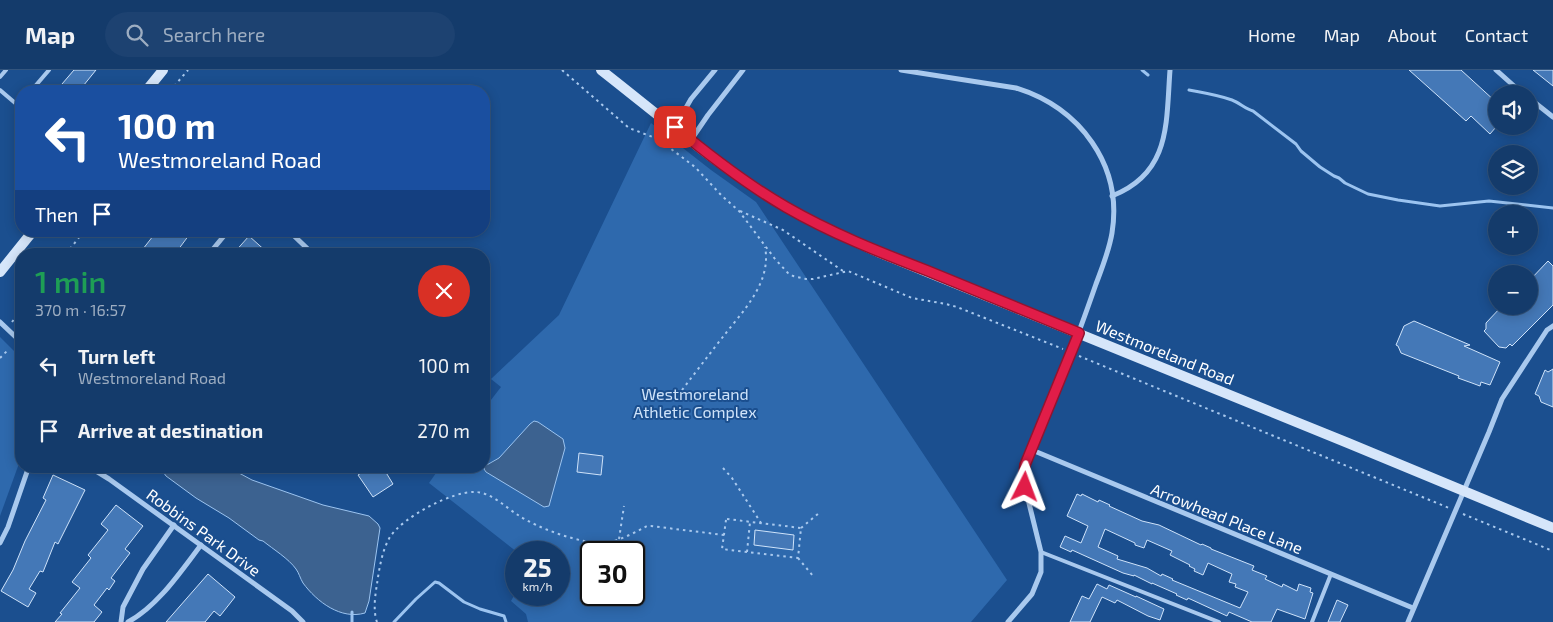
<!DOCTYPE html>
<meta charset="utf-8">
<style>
:root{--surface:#143b6b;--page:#1d4271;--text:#f1f3f6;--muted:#9dadc1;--line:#33557e}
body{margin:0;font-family:"Exo 2",sans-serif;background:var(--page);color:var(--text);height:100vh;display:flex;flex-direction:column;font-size:19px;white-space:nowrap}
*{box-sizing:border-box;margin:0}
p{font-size:16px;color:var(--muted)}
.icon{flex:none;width:28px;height:28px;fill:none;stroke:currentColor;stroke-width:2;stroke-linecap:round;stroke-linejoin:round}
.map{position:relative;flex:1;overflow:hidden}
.side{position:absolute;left:15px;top:178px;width:475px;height:225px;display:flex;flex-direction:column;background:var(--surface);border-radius:20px;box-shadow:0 2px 12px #0003,0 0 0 1px var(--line)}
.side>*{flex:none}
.banner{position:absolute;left:15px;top:15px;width:475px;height:152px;border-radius:20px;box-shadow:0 2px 12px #0003,0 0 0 1px var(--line);background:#1a4fa0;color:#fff;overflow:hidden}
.tools{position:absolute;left:1488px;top:15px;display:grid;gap:10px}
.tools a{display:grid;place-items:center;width:50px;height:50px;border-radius:50%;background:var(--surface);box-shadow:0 2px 12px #0003,0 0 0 1px var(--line);font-size:25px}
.speed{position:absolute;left:505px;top:471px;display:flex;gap:10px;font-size:25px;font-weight:700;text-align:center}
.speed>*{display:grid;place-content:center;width:65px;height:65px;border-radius:50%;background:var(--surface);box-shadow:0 2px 12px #0003,0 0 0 1px var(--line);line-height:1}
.speed small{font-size:12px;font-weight:400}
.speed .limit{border:2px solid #111;border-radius:8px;background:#fff;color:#111}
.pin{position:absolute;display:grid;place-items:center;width:42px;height:42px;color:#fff;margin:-21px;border-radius:10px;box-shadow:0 2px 8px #0006}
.me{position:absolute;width:55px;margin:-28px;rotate:3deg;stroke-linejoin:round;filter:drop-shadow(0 0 4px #0008)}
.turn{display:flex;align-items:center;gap:18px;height:105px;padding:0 20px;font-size:22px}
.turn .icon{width:65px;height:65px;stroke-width:2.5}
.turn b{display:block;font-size:35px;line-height:42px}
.then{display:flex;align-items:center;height:48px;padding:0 20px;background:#0003;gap:10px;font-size:19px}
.round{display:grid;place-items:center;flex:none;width:52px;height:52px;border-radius:26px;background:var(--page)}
.head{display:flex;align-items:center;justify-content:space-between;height:85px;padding:0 20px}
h1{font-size:30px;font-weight:600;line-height:38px;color:#1e9e55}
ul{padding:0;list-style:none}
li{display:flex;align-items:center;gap:15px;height:65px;padding:0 20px}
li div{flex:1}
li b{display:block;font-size:19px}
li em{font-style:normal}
header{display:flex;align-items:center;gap:30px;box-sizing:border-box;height:70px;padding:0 25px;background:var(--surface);border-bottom:1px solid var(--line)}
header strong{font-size:24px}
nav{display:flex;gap:28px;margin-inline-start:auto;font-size:18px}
.search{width:350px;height:45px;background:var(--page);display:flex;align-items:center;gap:12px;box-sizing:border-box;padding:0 18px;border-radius:28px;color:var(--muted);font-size:19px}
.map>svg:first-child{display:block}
.green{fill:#2e69ad;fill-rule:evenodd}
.water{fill:#3c6290;stroke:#9cc4f0}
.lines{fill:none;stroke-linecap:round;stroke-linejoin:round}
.stream{stroke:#9cc4f0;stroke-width:3}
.building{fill:#4478b7;stroke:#cfe3fa;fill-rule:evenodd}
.path{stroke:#a9c9ee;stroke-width:2;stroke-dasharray:2.5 4;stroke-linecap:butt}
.lane{stroke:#a9c9ee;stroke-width:4}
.street{stroke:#a9c9ee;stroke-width:5}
.secondary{stroke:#d6e6fa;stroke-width:10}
.route-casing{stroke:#92132f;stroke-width:12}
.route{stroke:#e11d48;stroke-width:9}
.labels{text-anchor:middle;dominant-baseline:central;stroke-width:4;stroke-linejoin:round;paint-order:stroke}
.street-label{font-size:16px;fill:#fff;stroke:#1b4f8f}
.park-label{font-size:16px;fill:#cfe3fa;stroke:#1b4f8f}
</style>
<header>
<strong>Map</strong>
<div class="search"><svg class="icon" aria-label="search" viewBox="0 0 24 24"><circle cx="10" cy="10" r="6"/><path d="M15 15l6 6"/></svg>Search here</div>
<nav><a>Home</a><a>Map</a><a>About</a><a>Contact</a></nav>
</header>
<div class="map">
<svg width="1553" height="552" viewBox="0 0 1553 552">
<rect width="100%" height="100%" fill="#1b4f8f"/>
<g class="green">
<path d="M651,53L711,100L756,132L1007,510L971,552H528L526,544L511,531L516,522V525H559V482H517L429,413L441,396H484V339L501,317L491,309L559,245ZM591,482H634V525H591Z"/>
<path d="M0,267L21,288V388L0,446Z"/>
</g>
<g class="water">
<path d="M534,351L538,352L563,369L565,378L549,436L544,437L486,402L484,399L485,396L499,388L530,354Z"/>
<path d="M159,396H226L252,410L323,435L369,446L378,454L380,458L369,531L365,543C341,550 317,532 303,513C300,508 299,503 296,499C289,489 273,479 263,471L259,470L229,448L196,428L166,406Z"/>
</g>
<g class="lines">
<g class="stream">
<path d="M1142,0L1148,5"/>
<path d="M1189,20C1204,23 1218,25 1232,30C1240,33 1245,39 1253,41L1296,74L1301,81L1320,97L1334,106L1339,108L1345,113L1368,124L1398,130L1440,136L1489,131L1553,138"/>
<path d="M352,542V552"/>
<path d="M394,552L416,529L435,512L439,513L464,532L480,539L504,546L506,552"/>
</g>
</g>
<g class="building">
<path d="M74,0H96L79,21H56Z"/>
<path d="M1409,0H1461L1496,32V57L1490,64L1471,46L1466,51Z"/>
<path d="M1533,0H1553V16Z"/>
<path d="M157,161H192L175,184H139Z"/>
<path d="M249,166L269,184H233Z"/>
<path d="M1548,191L1553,196V235L1512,276L1510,274L1506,278L1499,277L1484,261L1486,259V253L1502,236H1529V211Z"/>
<path d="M1414,251L1470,275L1464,276L1500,292L1490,315L1481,312L1480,316L1472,313L1458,308L1459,306L1401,283L1398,276L1396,275L1404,256Z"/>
<path d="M1553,299V337L1541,332L1539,326L1535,324L1545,300L1548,302Z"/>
<path d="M579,383L603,386L601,405L577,402Z"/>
<path d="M372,396H382L393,414L373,427L358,405Z"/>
<path d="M53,405L85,420L58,474L55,472L43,502L40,501L29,519L36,523L28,537L1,521L13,500L25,471L46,430L43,428Z"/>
<path d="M1077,424L1081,426L1082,424L1098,432L1099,430L1110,435L1109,436L1142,451L1159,455L1201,475L1202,474L1211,478V479L1254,496L1252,500L1267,506L1265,509L1282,517L1283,514L1297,521L1299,514L1311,518L1310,522L1313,523L1305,549L1277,539L1271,552H1252L1229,542L1227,546L1188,528L1187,530L1176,525L1177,524L1152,513V514L1134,505V506L1123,503L1072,480L1071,482L1060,477L1065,466L1081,473L1088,456L1067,446ZM1105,459L1135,473V475L1144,478L1147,470L1172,481L1170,485L1190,495L1189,496L1195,499L1194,501L1203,505L1208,493L1232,504L1229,512L1236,514L1235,517L1248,522L1240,538L1172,510L1173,509L1162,504L1161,506L1147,498L1117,489L1118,486L1098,477Z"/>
<path d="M116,435L143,456L125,479L130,483L111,508L115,511L109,520L107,518L94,535L102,542L94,552H55L62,544L60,543L80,518L72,512L91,488L88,485L108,460L101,454Z"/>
<path d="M755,460L794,465L793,480L754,475Z"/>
<path d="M208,504L235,527L220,546L214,541L205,552H166Z"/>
<path d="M1097,514L1107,519L1109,515L1136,527V526L1164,539L1160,550L1148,546L1117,530L1115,533L1102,527L1090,552H1070L1082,526L1089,529Z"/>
<path d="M1337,530L1348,535L1340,552H1328Z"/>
</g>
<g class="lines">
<g class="path">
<path d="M562,0L629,58L658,69L695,97L722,126L739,141L775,189L788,203L793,206L806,209H813L848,201L912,228L946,234L957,237L1063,279"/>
<path d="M170,21L188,0"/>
<path d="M740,141L783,160L843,201"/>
<path d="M66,184L84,161"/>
<path d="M12,252L21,240"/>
<path d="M1079,286L1449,438"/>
<path d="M0,288L8,280"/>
<path d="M682,320C695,303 708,286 722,268C742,242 772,213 765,177"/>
<path d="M723,398L732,408L761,453"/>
<path d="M1463,444L1553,481"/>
<path d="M727,449L801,458L798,488L722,479L726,450Z"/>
<path d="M801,458L819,443"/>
<path d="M619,469L624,436"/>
<path d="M747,482L750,452"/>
<path d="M798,488L813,506"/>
<path d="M377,552C373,541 375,526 377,514C379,500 382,480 390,467C403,447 452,421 475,422C491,422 505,437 518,445C537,458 581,474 604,473C619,471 634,463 647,456H651L724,465"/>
</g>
<g class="lane">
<path d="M0,7L6,0"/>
<path d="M0,20L21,38"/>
<path d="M31,21L49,0"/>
<path d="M1041,482L1219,552"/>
<path d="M1312,552L1331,504"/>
</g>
<g class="street">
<path d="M901,0L1016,18C1080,38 1123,95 1112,163C1109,181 1102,198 1096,214C1088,237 1080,260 1071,282C1056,320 1041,358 1025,395V417L1041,482V502L1032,524L1008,552"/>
<path d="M1496,0L1523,24"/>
<path d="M1529,28L1553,47"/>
<path d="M675,57L691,29L715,0"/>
<path d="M691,70L708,45L743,0"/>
<path d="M1112,126C1171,103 1166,53 1170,0"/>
<path d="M289,161L313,184"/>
<path d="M209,184L228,161"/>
<path d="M0,252L21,272"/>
<path d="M1032,380L1413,538"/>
<path d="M88,396L109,409L292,541L303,552"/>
<path d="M0,473L8,457L29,396"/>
<path d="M121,552L123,537L143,499L174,455"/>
<path d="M128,552C158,536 181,501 201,475"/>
<path d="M1408,552L1489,362L1502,329L1547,260L1553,256"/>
</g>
<g class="secondary">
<path d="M601,0C660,46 721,99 785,136C815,154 847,168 878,182L1348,373L1553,458"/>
<path d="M146,21L163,0"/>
<path d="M0,202L33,161"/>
</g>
</g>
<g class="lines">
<defs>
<path id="route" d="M675,57C710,86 746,114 786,137C831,163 879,182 928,201C978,222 1029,242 1079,263L1025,395L1024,406L1025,417"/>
</defs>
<use href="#route" class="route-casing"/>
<use href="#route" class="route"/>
</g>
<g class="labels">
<g class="street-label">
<text transform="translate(1165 282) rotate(22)">Westmoreland Road</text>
<text transform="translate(1227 448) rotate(22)">Arrowhead Place Lane</text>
<text transform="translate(204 462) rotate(36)">Robbins Park Drive</text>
</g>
<g class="park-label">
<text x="695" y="323">Westmoreland<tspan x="695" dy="18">Athletic Complex</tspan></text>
</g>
</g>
</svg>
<div class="tools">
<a><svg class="icon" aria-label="sound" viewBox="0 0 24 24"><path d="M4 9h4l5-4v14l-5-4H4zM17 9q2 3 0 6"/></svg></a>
<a><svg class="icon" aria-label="layers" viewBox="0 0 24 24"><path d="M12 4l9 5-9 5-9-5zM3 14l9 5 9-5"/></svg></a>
<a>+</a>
<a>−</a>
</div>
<div class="speed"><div>25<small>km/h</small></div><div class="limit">30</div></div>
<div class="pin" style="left:675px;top:57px;background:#d93025"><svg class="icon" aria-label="arrive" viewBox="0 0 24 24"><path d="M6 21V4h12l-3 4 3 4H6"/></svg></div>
<svg class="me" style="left:1025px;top:417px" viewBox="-20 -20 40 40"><path d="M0-17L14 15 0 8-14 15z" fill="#e11d48" stroke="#fff" stroke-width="4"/></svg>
<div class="banner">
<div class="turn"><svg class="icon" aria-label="left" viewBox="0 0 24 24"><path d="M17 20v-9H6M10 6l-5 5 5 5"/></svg><div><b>100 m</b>Westmoreland Road</div></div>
<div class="then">Then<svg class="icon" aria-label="arrive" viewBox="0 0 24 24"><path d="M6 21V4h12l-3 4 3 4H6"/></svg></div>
</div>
<section class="side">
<div class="head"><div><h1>1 min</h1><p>370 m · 16:57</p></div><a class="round" style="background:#d93025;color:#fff"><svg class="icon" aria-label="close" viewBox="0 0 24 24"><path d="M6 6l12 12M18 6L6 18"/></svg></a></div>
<ul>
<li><svg class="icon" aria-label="left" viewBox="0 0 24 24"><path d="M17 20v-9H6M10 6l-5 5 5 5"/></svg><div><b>Turn left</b><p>Westmoreland Road</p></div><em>100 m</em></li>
<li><svg class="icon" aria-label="arrive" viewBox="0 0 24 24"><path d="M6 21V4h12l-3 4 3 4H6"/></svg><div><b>Arrive at destination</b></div><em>270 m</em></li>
</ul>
</section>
</div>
